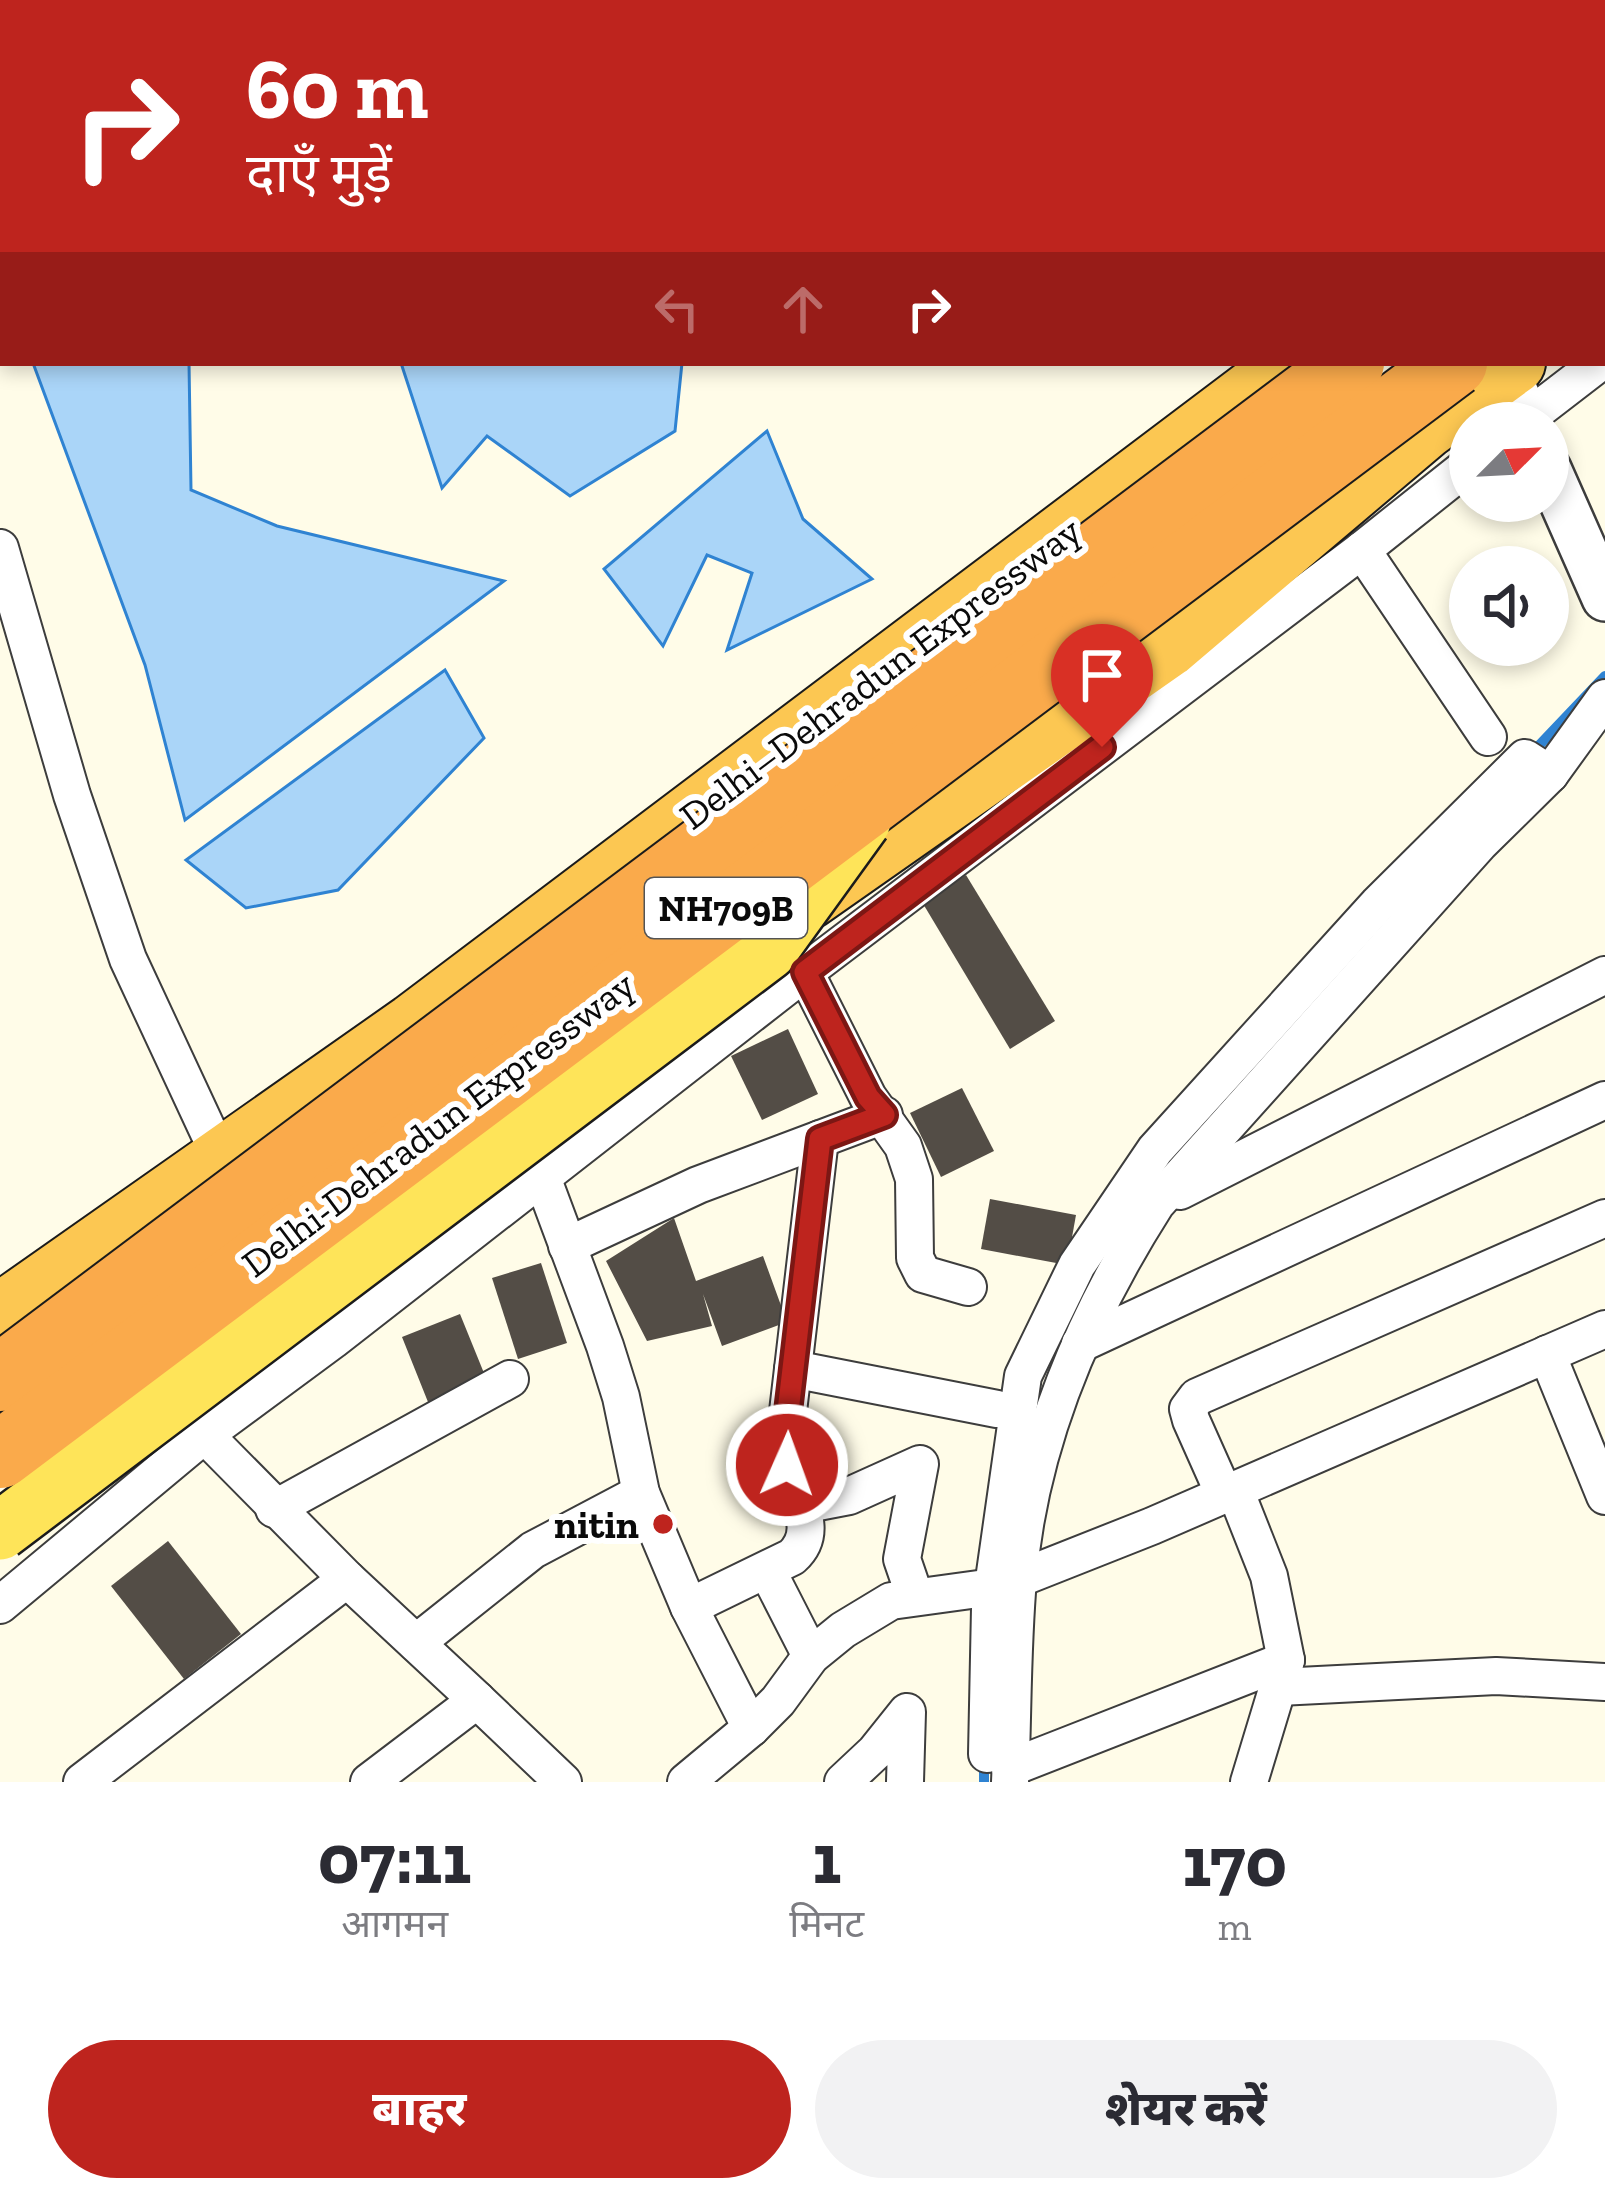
<!DOCTYPE html>
<html lang="hi">
<meta charset="utf-8">
<style>
:root{--surface:#fff;--page:#f2f2f3;--text:#2b2b33;--muted:#7c7c81;--accent:#be241e}
body{margin:0;font-family:"Zilla Slab","Noto Sans Devanagari",serif;background:var(--page);color:var(--text);height:100vh;display:flex;flex-direction:column;font-size:45px;white-space:nowrap}
*{box-sizing:border-box;margin:0}
p{font-size:39px;color:var(--muted)}
.icon{flex:none;width:66px;height:66px;fill:none;stroke:currentColor;stroke-width:2;stroke-linecap:round;stroke-linejoin:round}
.map{position:relative;height:1782px;overflow:hidden}
.sheet{display:flex;flex-direction:column;background:var(--surface);flex:1}
.sheet>*{flex:none}
.hud{position:absolute;left:0px;top:0px;width:1605px;height:366px;box-shadow:0 6px 18px #0003;background:#be241e;color:#fff;overflow:hidden}
.needle{width:78px;rotate:66deg}
.controls{position:absolute;left:1449px;top:402px;display:grid;gap:24px}
.controls a{display:grid;place-items:center;width:120px;height:120px;border-radius:50%;background:var(--surface);box-shadow:0 6px 18px #0003;font-size:60px}
.pin{position:absolute;display:grid;place-items:center;width:102px;height:102px;color:#fff;margin:-123px -51px;border-radius:50% 50% 50% 0;rotate:-45deg;box-shadow:0 0 12px #0007}
.pin .icon{rotate:45deg}
.me{position:absolute;width:132px;margin:-66px;rotate:2deg;stroke-linejoin:round;filter:drop-shadow(0 0 9px #0008)}
.turn{display:flex;align-items:center;gap:42px;height:252px;padding:0 48px;font-size:54px}
.turn .icon{width:156px;height:156px;stroke-width:2.5}
.turn b{display:block;font-size:84px;line-height:102px}
.lanes{display:flex;align-items:center;height:114px;padding:0 48px;background:#0003;justify-content:center;gap:60px;direction:ltr}
.lanes .off{opacity:.35}
.eta{display:flex;justify-content:space-evenly;align-items:center;height:204px;text-align:center}
.eta b{font-size:72px;font-weight:800;line-height:84px}
.action{display:flex;gap:24px;margin-top:auto;padding:24px 48px}
.action a{flex:1;height:138px;border-radius:72px;background:var(--accent);color:#fff;font-size:48px;font-weight:800;line-height:138px;text-align:center}
.action a+a{background:var(--page);color:var(--text)}
.map>svg:first-child{display:block}
.water{fill:#aad5f8;stroke:#2f83d2;stroke-width:3}
.lines{fill:none;stroke-linecap:round;stroke-linejoin:round}
.stream{stroke:#2f83d2;stroke-width:10}
.building{fill:#534d46}
.minor-casing{stroke:#3d3d3d;stroke-width:40}
.tertiary-casing{stroke:#3d3d3d;stroke-width:50}
.trunk-casing{stroke:#1b1b1b;stroke-width:64}
.motorway-casing{stroke:#1b1b1b;stroke-width:70}
.minor{stroke:#fff;stroke-width:36}
.tertiary{stroke:#fff;stroke-width:45}
.trunk{stroke:#fcc752;stroke-width:60}
.motorway{stroke:#faaa4b;stroke-width:66}
.primary-bridge-casing{stroke:#1b1b1b;stroke-width:62;stroke-linecap:butt}
.motorway-bridge-casing{stroke:#1b1b1b;stroke-width:70;stroke-linecap:butt}
.primary-bridge{stroke:#fee459;stroke-width:57}
.motorway-bridge{stroke:#faaa4b;stroke-width:66}
.route-casing{stroke:#7c1714;stroke-width:30}
.route{stroke:#be241e;stroke-width:21}
.poi-dot{fill:#be241e;stroke:#fff;stroke-width:4.5}
.labels{text-anchor:middle;dominant-baseline:central;stroke-width:12;stroke-linejoin:round;paint-order:stroke}
.shield{fill:#fff;stroke:#545454;stroke-width:3}
.shield-label{font-size:36px;font-weight:bold;fill:#0a0a0a}
.street-label{font-size:39px;fill:#0a0a0a;stroke:#fff}
.poi-label{font-size:39px;font-weight:bold;fill:#0a0a0a;stroke:#fff;text-anchor:end}
</style>
<div class="map">
<svg width="1605" height="1782" viewBox="0 0 1605 1782">
<rect width="100%" height="100%" fill="#fffce8"/>
<g class="water">
<path d="M33,363H189L191,490L277,526L504,581L185,820L145,665Z"/>
<path d="M401,363H682L675,431L570,496L487,436L442,488Z"/>
<path d="M767,431L803,519L872,579L727,650L752,573L707,555L663,646L604,569Z"/>
<path d="M445,670L484,738L338,890L246,908L186,860Z"/>
</g>
<g class="lines">
<g class="stream">
<path d="M1529,756L1605,676"/>
<path d="M984,1782V1759"/>
</g>
</g>
<g class="building">
<path d="M966,875L1055,1021L1010,1049L922,902Z"/>
<path d="M788,1029L818,1094L762,1120L731,1056Z"/>
<path d="M962,1088L994,1151L941,1177L910,1113Z"/>
<path d="M990,1199L1076,1215L1067,1265L981,1249Z"/>
<path d="M674,1218L696,1281L763,1256L787,1322L722,1346L703,1294L712,1326L647,1341L606,1261Z"/>
<path d="M541,1263L567,1343L518,1359L492,1278Z"/>
<path d="M460,1314L488,1383L430,1407L402,1337Z"/>
<path d="M168,1541L241,1634L184,1679L111,1586Z"/>
</g>
<g class="lines">
<defs>
<g id="minor">
<path d="M1521,423L1599,363"/>
<path d="M0,548L72,795L128,959L216,1148L234,1168"/>
<path d="M1362,550L1488,737"/>
<path d="M805,972L868,1097L903,1146L914,1179L915,1258L923,1274L968,1287"/>
<path d="M542,1177L605,1346L621,1397L641,1493L689,1607L751,1728"/>
<path d="M1180,1191L1605,975"/>
<path d="M567,1246L698,1185L884,1115"/>
<path d="M1080,1344L1605,1100"/>
<path d="M1547,1354L1605,1496"/>
<path d="M793,1369L997,1409"/>
<path d="M188,1418L347,1579L477,1700"/>
<path d="M1235,1490L1269,1576L1286,1660L1249,1782"/>
<path d="M1224,1494L1191,1420L1188,1409L1197,1397L1605,1218"/>
<path d="M802,1505L849,1496L920,1464L902,1559L915,1597"/>
<path d="M274,1509L510,1379"/>
<path d="M767,1570L811,1656"/>
<path d="M1018,1579L1152,1526L1605,1329"/>
<path d="M0,1605L203,1436L333,1340L805,972L1362,550L1470,464"/>
<path d="M689,1607L792,1557C822,1530 794,1498 787,1466C785,1457 785,1446 785,1437L820,1139"/>
<path d="M416,1643L533,1550L641,1493"/>
<path d="M1279,1687L1496,1676L1605,1682"/>
<path d="M987,1754L990,1608L1023,1376L1077,1265L1155,1150L1378,904L1525,758L1550,774"/>
<path d="M1010,1768L1286,1660"/>
<path d="M82,1782L347,1579"/>
<path d="M369,1782L477,1700L563,1782"/>
<path d="M686,1782L751,1728L778,1701L811,1656L843,1630L891,1601L993,1587"/>
<path d="M843,1782L875,1752L907,1712L905,1782"/>
<path d="M1010,1782C1013,1715 1012,1647 1018,1580C1029,1445 1084,1317 1156,1204L1480,843L1550,774L1605,698"/>
</g>
<g id="tertiary">
<path d="M1414,0L1415,3"/>
<path d="M1504,363L1527,423"/>
<path d="M1548,469L1605,598"/>
</g>
<g id="trunk">
<path d="M1602,125L1605,123"/>
<path d="M1602,296L1605,294"/>
<path d="M808,899L1168,647L1425,429L1515,363"/>
<path d="M0,1314L413,1024L1289,363"/>
</g>
<g id="motorway">
<path d="M1602,176L1605,173"/>
<path d="M1602,253L1605,250"/>
</g>
</defs>
<use href="#minor" class="minor-casing"/>
<use href="#tertiary" class="tertiary-casing"/>
<use href="#trunk" class="trunk-casing"/>
<use href="#motorway" class="motorway-casing"/>
<use href="#minor" class="minor"/>
<use href="#tertiary" class="tertiary"/>
<use href="#trunk" class="trunk"/>
<use href="#motorway" class="motorway"/>
<defs>
<path id="primary-bridge" d="M0,1531L768,951L862,821"/>
<g id="motorway-bridge">
<path d="M0,1378L1351,363"/>
<path d="M0,1455L1454,363"/>
</g>
</defs>
<use href="#primary-bridge" class="primary-bridge-casing"/>
<use href="#motorway-bridge" class="motorway-bridge-casing"/>
<use href="#primary-bridge" class="primary-bridge"/>
<use href="#motorway-bridge" class="motorway-bridge"/>
</g>
<g class="lines">
<defs>
<path id="route" d="M787,1465L785,1437L820,1139L884,1115L868,1097L805,972L1102,747"/>
</defs>
<use href="#route" class="route-casing"/>
<use href="#route" class="route"/>
</g>
<circle class="poi-dot" cx="663" cy="1524" r="12"/>
<g class="labels">
<rect class="shield" x="645" y="878" width="162" height="60" rx="9"/>
<g class="shield-label">
<text x="726" y="908">NH709B</text>
</g>
<g class="street-label">
<text transform="translate(880 673) rotate(-37)">Delhi–Dehradun Expressway</text>
<text transform="translate(438 1124) rotate(-37)">Delhi-Dehradun Expressway</text>
</g>
<g class="poi-label">
<text x="639" y="1524">nitin</text>
</g>
</g>
</svg>
<div class="controls">
<a><svg class="needle" viewBox="-14 -14 28 28"><path d="M0-13l5 13h-10z" fill="#e53935"/><path d="M0 13l5-13h-10z" fill="#7c7c81"/></svg></a>
<a><svg class="icon" aria-label="sound" viewBox="0 0 24 24"><path d="M4 9h4l5-4v14l-5-4H4zM17 9q2 3 0 6"/></svg></a>
</div>
<div class="pin" style="left:1102px;top:747px;background:#d93025"><svg class="icon" aria-label="arrive" viewBox="0 0 24 24"><path d="M6 21V4h12l-3 4 3 4H6"/></svg></div>
<svg class="me" style="left:787px;top:1465px" viewBox="-20 -20 40 40"><circle r="17" fill="#be241e" stroke="#fff" stroke-width="3"/><path d="M0-11L8 9 0 5-8 9z" fill="#fff"/></svg>
<div class="hud">
<div class="turn"><svg class="icon" aria-label="right" viewBox="0 0 24 24"><path d="M7 20v-9h11M14 6l5 5-5 5"/></svg><div><b>60 m</b>दाएँ मुड़ें</div></div>
<div class="lanes"><svg class="icon off" aria-label="left" viewBox="0 0 24 24"><path d="M17 20v-9H6M10 6l-5 5 5 5"/></svg><svg class="icon off" aria-label="ahead" viewBox="0 0 24 24"><path d="M12 20V5M6 11l6-6 6 6"/></svg><svg class="icon" aria-label="right" viewBox="0 0 24 24"><path d="M7 20v-9h11M14 6l5 5-5 5"/></svg></div>
</div>
</div>
<section class="sheet">
<div class="eta">
<div><b>07:11</b><p>आगमन</p></div>
<div><b>1</b><p>मिनट</p></div>
<div><b>170</b><p>m</p></div>
</div>
<div class="action"><a>बाहर</a><a>शेयर करें</a></div>
</section>
